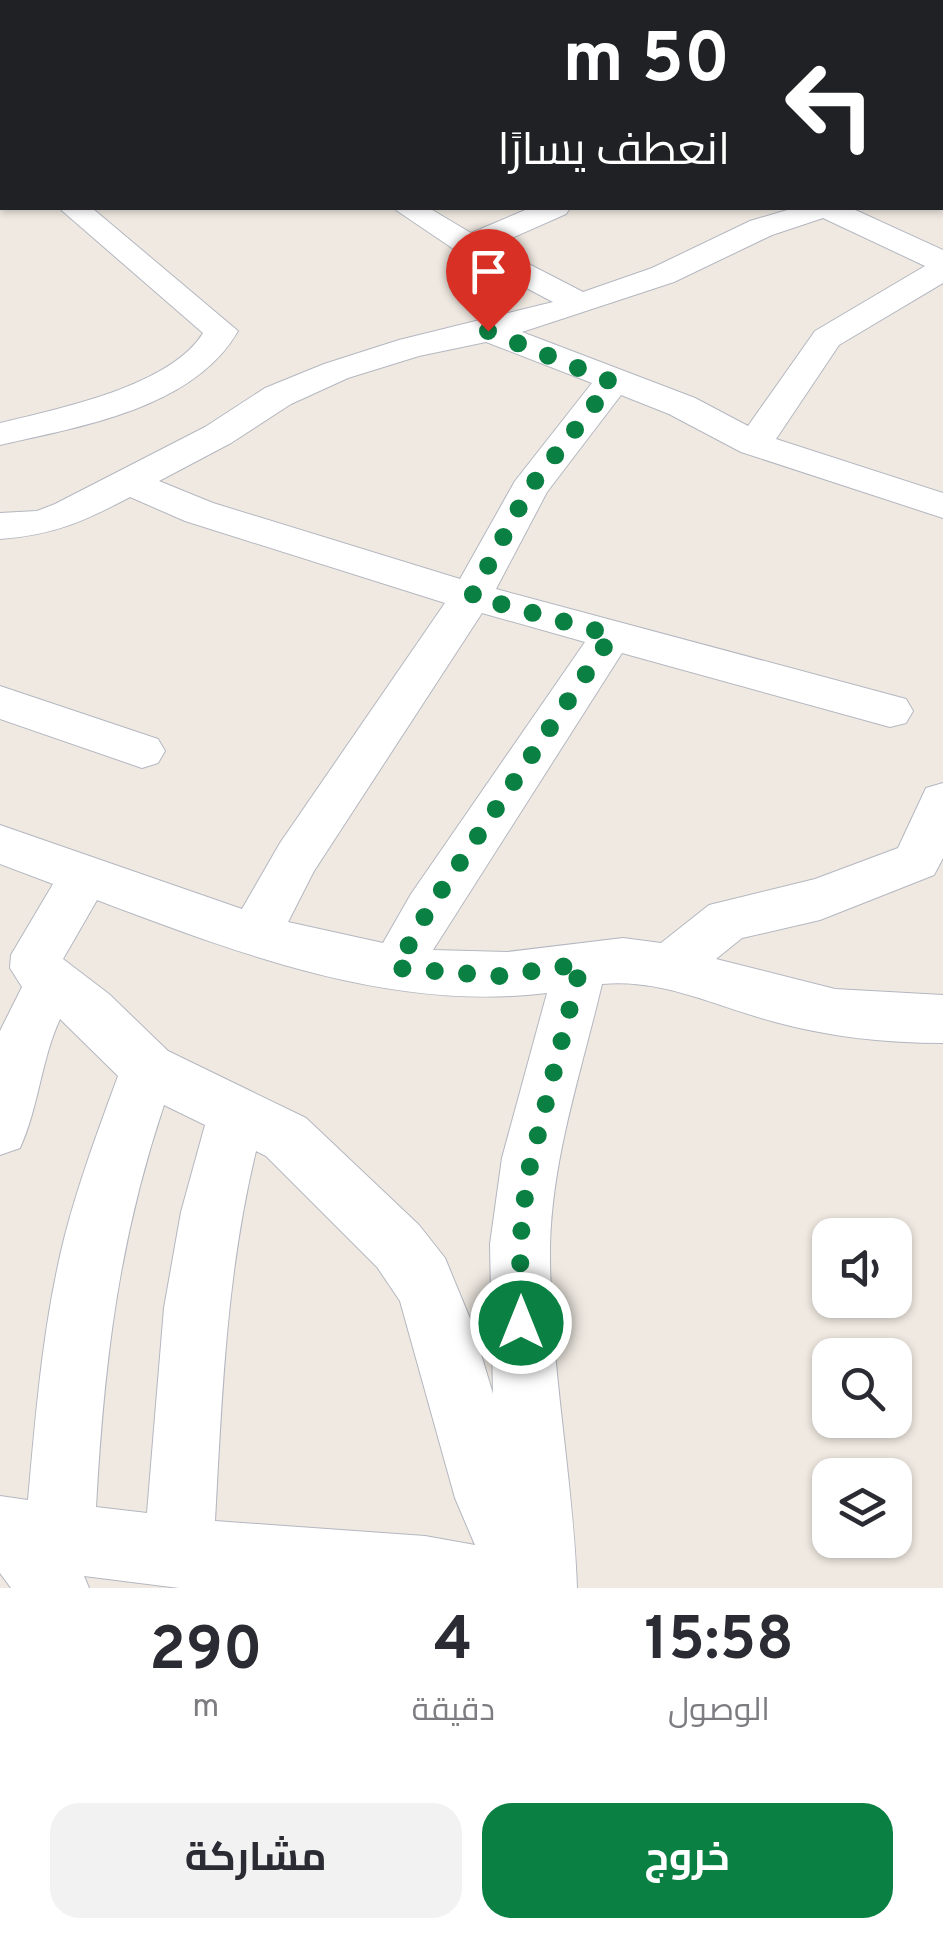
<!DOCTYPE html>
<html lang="ar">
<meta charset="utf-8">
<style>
:root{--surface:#fff;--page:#f2f2f3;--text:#2b2b33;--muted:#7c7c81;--accent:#0b8043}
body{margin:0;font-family:Overpass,Cairo,sans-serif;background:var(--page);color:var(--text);direction:rtl;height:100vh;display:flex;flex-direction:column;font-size:38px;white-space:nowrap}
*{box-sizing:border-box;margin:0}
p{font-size:32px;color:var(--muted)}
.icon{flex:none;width:55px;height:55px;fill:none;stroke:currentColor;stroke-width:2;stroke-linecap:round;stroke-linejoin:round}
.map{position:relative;height:1588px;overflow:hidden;direction:ltr}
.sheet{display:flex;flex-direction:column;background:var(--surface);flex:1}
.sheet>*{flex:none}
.hud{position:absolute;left:0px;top:0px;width:945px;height:210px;box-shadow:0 2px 8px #0004;direction:rtl;background:#202124;color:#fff;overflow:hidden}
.tools{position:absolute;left:812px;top:1218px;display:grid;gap:20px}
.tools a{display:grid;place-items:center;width:100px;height:100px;border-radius:20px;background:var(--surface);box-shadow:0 2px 8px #0004;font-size:50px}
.pin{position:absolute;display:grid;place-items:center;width:85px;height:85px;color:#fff;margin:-102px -42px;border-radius:50% 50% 50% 0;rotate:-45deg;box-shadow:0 0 10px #0007}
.pin .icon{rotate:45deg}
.me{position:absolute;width:110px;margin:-55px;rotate:0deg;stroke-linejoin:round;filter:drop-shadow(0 0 8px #0008)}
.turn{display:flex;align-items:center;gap:35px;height:210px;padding:0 50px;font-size:45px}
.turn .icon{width:130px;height:130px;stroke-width:2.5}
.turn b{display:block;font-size:70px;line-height:85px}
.eta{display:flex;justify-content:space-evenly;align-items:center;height:170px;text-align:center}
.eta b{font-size:60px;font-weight:700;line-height:70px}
.cta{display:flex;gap:20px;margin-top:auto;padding:20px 50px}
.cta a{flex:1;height:115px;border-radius:30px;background:var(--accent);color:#fff;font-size:40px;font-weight:700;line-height:115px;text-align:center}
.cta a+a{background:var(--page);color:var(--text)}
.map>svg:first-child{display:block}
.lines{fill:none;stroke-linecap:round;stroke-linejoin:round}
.minor-casing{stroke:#b4b7c1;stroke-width:2}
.minor{fill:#fff;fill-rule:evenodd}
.route{stroke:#0b8043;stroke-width:18;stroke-dasharray:0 32.4}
</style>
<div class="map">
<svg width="943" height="1588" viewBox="0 0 943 1588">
<rect width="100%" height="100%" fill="#efe9e1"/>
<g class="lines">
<defs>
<g id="minor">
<rect x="454" y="0" width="24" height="2"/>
<path d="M0,29L2,30V47L0,46Z"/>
<rect x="942" y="38" width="1" height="16"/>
<rect x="0" y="65" width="2" height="16"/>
<rect x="942" y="152" width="1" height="18"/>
<path d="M0,158L2,159V177L0,176Z"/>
<path d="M59,208H92L238,331C193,409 81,426 0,445V423C58,409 171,386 203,333Z"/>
<path d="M393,208H429L471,233L530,208H570L566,214L494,246L583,292L652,268L750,221L794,208H851L943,250V283L839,345L776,439L943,493V518L741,452L669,414L621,395L547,492L496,589L906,699L913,711L906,723L890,727L622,653L433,950L507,952L623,938L661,943L709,905L815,879L898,848L926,788L943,783V858L934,875L820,920L742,938L716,959L835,989L943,995V1043C885,1043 830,1037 775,1022C718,1007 662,978 602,984C582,1069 552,1157 550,1246C549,1360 573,1474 577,1588H179L84,1576L89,1588H11L0,1573V1496L28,1500C36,1411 43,1322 65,1235C79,1181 99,1128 118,1076L60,1019C41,1060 39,1106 20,1148L0,1155V1031L22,987L10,968L11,955L53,884L0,864V825L242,909L280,843L445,603L185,521L130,497C83,522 53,535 0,539V513L37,511L55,504L205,427L265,388L324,364L399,340L553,302L458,252ZM823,218L925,266L815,331L748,426L695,398L522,332L674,282L772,235ZM486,342L592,383L515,481L460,579L213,503L159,481L231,443L291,404L348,378L419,356ZM482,613L585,642L411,894L383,943L288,922L314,871ZM97,900C240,954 391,1012 547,993L502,1158L490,1244L493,1394L471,1321L445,1258L419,1225L306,1118L168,1051L109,994L63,959ZM164,1105L205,1125L181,1212L164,1308L147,1513L96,1507C104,1363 118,1243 164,1105ZM256,1151L266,1156L377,1267L400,1301L455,1498L475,1545L425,1536L215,1521C222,1395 226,1275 256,1151Z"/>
<path d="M0,686L158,739L165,751L158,763L142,768L0,719Z"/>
</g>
</defs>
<use href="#minor" class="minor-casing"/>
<use href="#minor" class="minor"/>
</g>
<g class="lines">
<path class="route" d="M488,331L612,382L529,489L472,596L612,635L429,909L396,968L499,976L581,964L527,1178L520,1244L521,1323"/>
</g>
</svg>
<div class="tools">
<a><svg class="icon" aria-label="sound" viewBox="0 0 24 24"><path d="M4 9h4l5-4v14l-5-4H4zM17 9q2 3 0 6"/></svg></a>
<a><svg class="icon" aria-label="search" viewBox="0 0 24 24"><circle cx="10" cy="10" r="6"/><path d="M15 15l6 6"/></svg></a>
<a><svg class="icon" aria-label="layers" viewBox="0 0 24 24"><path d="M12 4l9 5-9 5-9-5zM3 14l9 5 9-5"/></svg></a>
</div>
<div class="pin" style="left:488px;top:331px;background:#d93025"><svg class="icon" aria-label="arrive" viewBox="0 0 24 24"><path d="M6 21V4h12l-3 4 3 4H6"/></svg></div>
<svg class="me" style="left:521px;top:1323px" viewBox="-20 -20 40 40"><circle r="17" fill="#0b8043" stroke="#fff" stroke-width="3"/><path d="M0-11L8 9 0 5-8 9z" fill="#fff"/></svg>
<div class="hud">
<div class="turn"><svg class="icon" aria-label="left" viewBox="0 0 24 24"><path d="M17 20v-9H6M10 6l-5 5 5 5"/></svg><div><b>50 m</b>انعطف يسارًا</div></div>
</div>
</div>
<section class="sheet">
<div class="eta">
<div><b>15:58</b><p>الوصول</p></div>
<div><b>4</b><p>دقيقة</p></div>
<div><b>290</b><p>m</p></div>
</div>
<div class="cta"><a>خروج</a><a>مشاركة</a></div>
</section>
